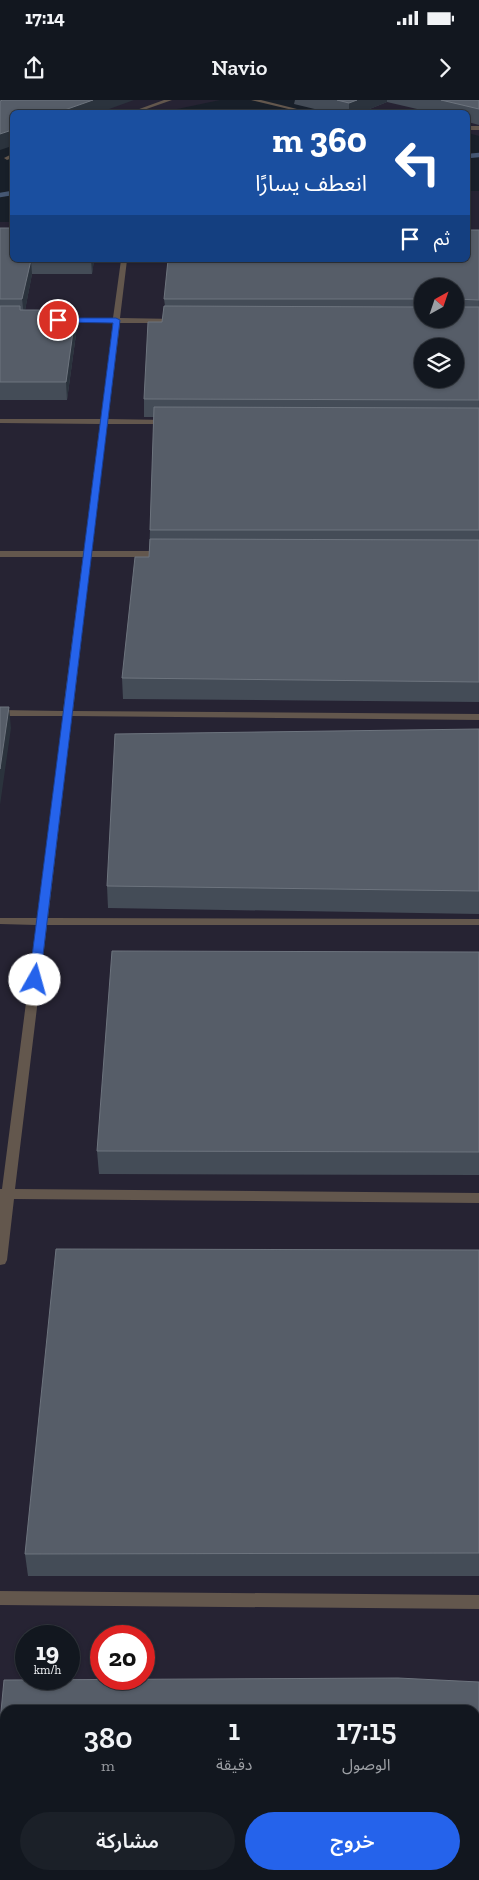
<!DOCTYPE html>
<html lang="ar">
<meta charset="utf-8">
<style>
:root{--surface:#12171f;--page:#1b2028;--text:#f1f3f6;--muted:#9c9fa4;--line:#31363d;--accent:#2563eb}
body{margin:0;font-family:"Zilla Slab","Noto Sans Arabic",serif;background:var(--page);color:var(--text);direction:rtl;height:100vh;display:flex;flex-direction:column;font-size:19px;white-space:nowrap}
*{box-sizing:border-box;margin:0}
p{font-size:16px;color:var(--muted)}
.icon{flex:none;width:28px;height:28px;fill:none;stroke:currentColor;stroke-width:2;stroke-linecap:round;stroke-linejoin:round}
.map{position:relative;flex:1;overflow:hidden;direction:ltr}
.details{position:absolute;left:0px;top:1605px;width:480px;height:175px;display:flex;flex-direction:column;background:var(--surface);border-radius:15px 15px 0 0;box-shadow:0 1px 4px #0004,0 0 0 1px var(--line);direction:rtl}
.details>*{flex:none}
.guide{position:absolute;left:10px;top:10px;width:460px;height:152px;border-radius:8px;box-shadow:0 1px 4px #0004,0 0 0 1px var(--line);direction:rtl;background:#1a4fa0;color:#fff;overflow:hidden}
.needle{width:32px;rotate:40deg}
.tools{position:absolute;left:414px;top:178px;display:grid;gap:10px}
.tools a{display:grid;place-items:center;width:50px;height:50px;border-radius:50%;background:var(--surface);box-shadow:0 1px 4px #0004,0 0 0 1px var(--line);font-size:25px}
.speed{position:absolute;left:15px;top:1525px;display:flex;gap:10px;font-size:25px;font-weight:700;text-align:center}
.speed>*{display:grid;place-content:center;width:65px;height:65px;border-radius:50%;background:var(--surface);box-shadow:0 1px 4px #0004,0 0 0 1px var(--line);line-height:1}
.speed small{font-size:12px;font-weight:400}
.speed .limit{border:8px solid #d22;background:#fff;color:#111}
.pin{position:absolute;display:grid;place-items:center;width:42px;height:42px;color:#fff;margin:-21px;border:2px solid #fff;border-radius:50%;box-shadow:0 1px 5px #0007}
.me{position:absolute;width:55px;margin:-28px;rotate:7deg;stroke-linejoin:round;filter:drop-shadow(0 0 4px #0008)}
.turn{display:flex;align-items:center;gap:18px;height:105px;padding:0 20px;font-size:22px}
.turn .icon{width:65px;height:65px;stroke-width:2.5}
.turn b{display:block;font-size:35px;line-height:42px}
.then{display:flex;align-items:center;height:48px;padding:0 20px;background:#0003;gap:10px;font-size:19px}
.eta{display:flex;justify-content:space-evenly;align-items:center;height:85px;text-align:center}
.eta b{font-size:30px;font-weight:600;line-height:35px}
.primary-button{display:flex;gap:10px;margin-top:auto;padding:10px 20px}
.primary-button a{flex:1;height:58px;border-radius:30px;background:var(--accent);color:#fff;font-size:20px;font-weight:600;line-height:58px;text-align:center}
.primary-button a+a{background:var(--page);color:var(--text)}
.status{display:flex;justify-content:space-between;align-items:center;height:35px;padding:0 25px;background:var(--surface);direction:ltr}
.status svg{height:14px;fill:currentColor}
header{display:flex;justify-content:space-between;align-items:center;height:65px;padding:0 20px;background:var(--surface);font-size:22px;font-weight:600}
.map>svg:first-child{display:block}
.industrial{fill:#262333;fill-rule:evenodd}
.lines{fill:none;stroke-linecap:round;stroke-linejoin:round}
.stream{stroke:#455773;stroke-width:4.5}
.service{fill:#63574d;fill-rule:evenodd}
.wall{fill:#444c57;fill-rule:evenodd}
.shaded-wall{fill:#2b333d}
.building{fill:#565d68;stroke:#6d747e;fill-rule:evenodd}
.route{fill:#2563eb;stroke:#184099}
</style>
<div class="status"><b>17:14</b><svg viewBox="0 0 49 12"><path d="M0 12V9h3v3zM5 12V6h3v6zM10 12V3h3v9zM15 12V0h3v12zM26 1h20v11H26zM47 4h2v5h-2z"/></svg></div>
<header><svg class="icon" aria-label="forward" viewBox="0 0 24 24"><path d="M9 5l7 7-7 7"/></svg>Navio<svg class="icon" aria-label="share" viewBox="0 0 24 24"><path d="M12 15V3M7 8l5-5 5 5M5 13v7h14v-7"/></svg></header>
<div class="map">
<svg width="479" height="1780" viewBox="0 0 479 1780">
<rect width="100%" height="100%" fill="#181f29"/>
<g class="industrial">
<path d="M34,0H220L163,12H12V46L0,42V13Z"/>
<path d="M308,0H479V36L468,33V12H367Z"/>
<path d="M468,91H479V1780H0V122H12V160H468ZM422,186H455V219H422ZM422,246H455V279H422ZM26,1536H69V1579H26ZM101,1536H144V1579H101ZM5,1610H475V1775H5Z"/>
</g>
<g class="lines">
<g class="stream">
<path d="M468,56L479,55"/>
<path d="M0,95L12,93"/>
</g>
<g class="service">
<path d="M164,0H172L138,12H131Z"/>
<path d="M251,0H261L309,12H301Z"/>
<rect x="468" y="26" width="11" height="4"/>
<path d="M12,54V58L7,60L4,58Z"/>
<path d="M121,160H127L120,218L177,219L180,221L177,223H120L108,319L168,320L172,322L168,324H107L92,451H163L167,454L163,457H91L73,611L479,614V620L72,616L48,818L479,819V825H47L15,1089L479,1093V1103L14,1099L7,1160L5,1164L0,1165V1089H2L36,825L0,824V818H37L63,616H0V610L63,611L83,457H0V451H84L100,324L0,323V319H101L113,222H63L60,220L63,218H113Z"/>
<path d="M0,1491L479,1495V1509L0,1505Z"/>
</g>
</g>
<g class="wall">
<path d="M295,0H479V25L468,22V12H430L387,2L362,12H327L294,4Z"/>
<path d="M0,128L12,160H94L92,174H32L25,210H76L77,227L67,300H0Z"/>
<path d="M479,130V602L123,599L122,578L149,457L154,317H144V299L162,222L165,206L164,199ZM422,186H455V219H422Z"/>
<path d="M479,629V814L108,808L107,786Z"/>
<path d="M479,852V1075L99,1074L97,1051Z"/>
<path d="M479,1150V1476H28L25,1454Z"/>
</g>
<g class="shaded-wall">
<path d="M93,0H134L101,12H59Z"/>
<path d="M357,0H387V2L362,12H349V3Z"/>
<path d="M12,30V46L0,50V34Z"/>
<path d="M31,160L32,174L24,216L22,199Z"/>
<path d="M91,160H94L92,174Z"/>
<path d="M76,210L77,227L67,300L66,282Z"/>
<path d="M9,607L11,628L0,705V669Z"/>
</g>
<g class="building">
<path d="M3,0H93L59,12H12V30L0,34V1Z"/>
<path d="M337,0H357L349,3Z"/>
<path d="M441,0H479V9Z"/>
<path d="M0,128H12V160H31L22,199H0Z"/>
<path d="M468,130H479V200L455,199V186H422V199H164L168,160H468Z"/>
<path d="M0,206H20V210H76L66,282H0Z"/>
<path d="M164,206L422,207V219H455V207H479V300L144,299L148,222H162ZM422,246H455V279H422Z"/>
<path d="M154,307L479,308V430H150Z"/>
<path d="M150,439L479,440V582L122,578L135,457H149Z"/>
<path d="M0,607H9L0,669Z"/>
<path d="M479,629V791L107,786L115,634Z"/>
<path d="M112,851L479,852V1052L97,1051Z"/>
<path d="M56,1149L479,1150V1453L25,1454Z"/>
<path d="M398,1578L479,1582V1780H0V1622L4,1580ZM5,1610H475V1775H5Z"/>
</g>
<path class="route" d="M116,218L120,220L40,880L35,884L29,880L113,223L58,222L55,220L58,218Z"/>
</svg>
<div class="tools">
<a><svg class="needle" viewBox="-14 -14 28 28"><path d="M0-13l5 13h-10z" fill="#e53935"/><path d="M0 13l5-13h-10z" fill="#9c9fa4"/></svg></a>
<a><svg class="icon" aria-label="layers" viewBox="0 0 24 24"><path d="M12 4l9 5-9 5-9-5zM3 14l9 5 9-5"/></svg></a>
</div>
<div class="speed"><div>19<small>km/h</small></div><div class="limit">20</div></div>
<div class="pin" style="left:58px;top:220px;background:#d93025"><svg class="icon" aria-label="arrive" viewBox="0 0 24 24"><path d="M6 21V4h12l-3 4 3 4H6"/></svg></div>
<svg class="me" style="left:35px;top:880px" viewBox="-20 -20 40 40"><circle r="19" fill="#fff"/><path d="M0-13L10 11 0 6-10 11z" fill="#2563eb"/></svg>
<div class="guide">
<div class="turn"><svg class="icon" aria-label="left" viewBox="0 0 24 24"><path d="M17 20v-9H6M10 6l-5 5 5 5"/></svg><div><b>360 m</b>انعطف يسارًا</div></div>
<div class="then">ثم<svg class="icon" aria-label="arrive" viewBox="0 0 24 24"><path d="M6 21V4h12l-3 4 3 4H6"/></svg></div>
</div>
<section class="details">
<div class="eta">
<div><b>17:15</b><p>الوصول</p></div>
<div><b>1</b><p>دقيقة</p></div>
<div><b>380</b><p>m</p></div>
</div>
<div class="primary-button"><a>خروج</a><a>مشاركة</a></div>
</section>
</div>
